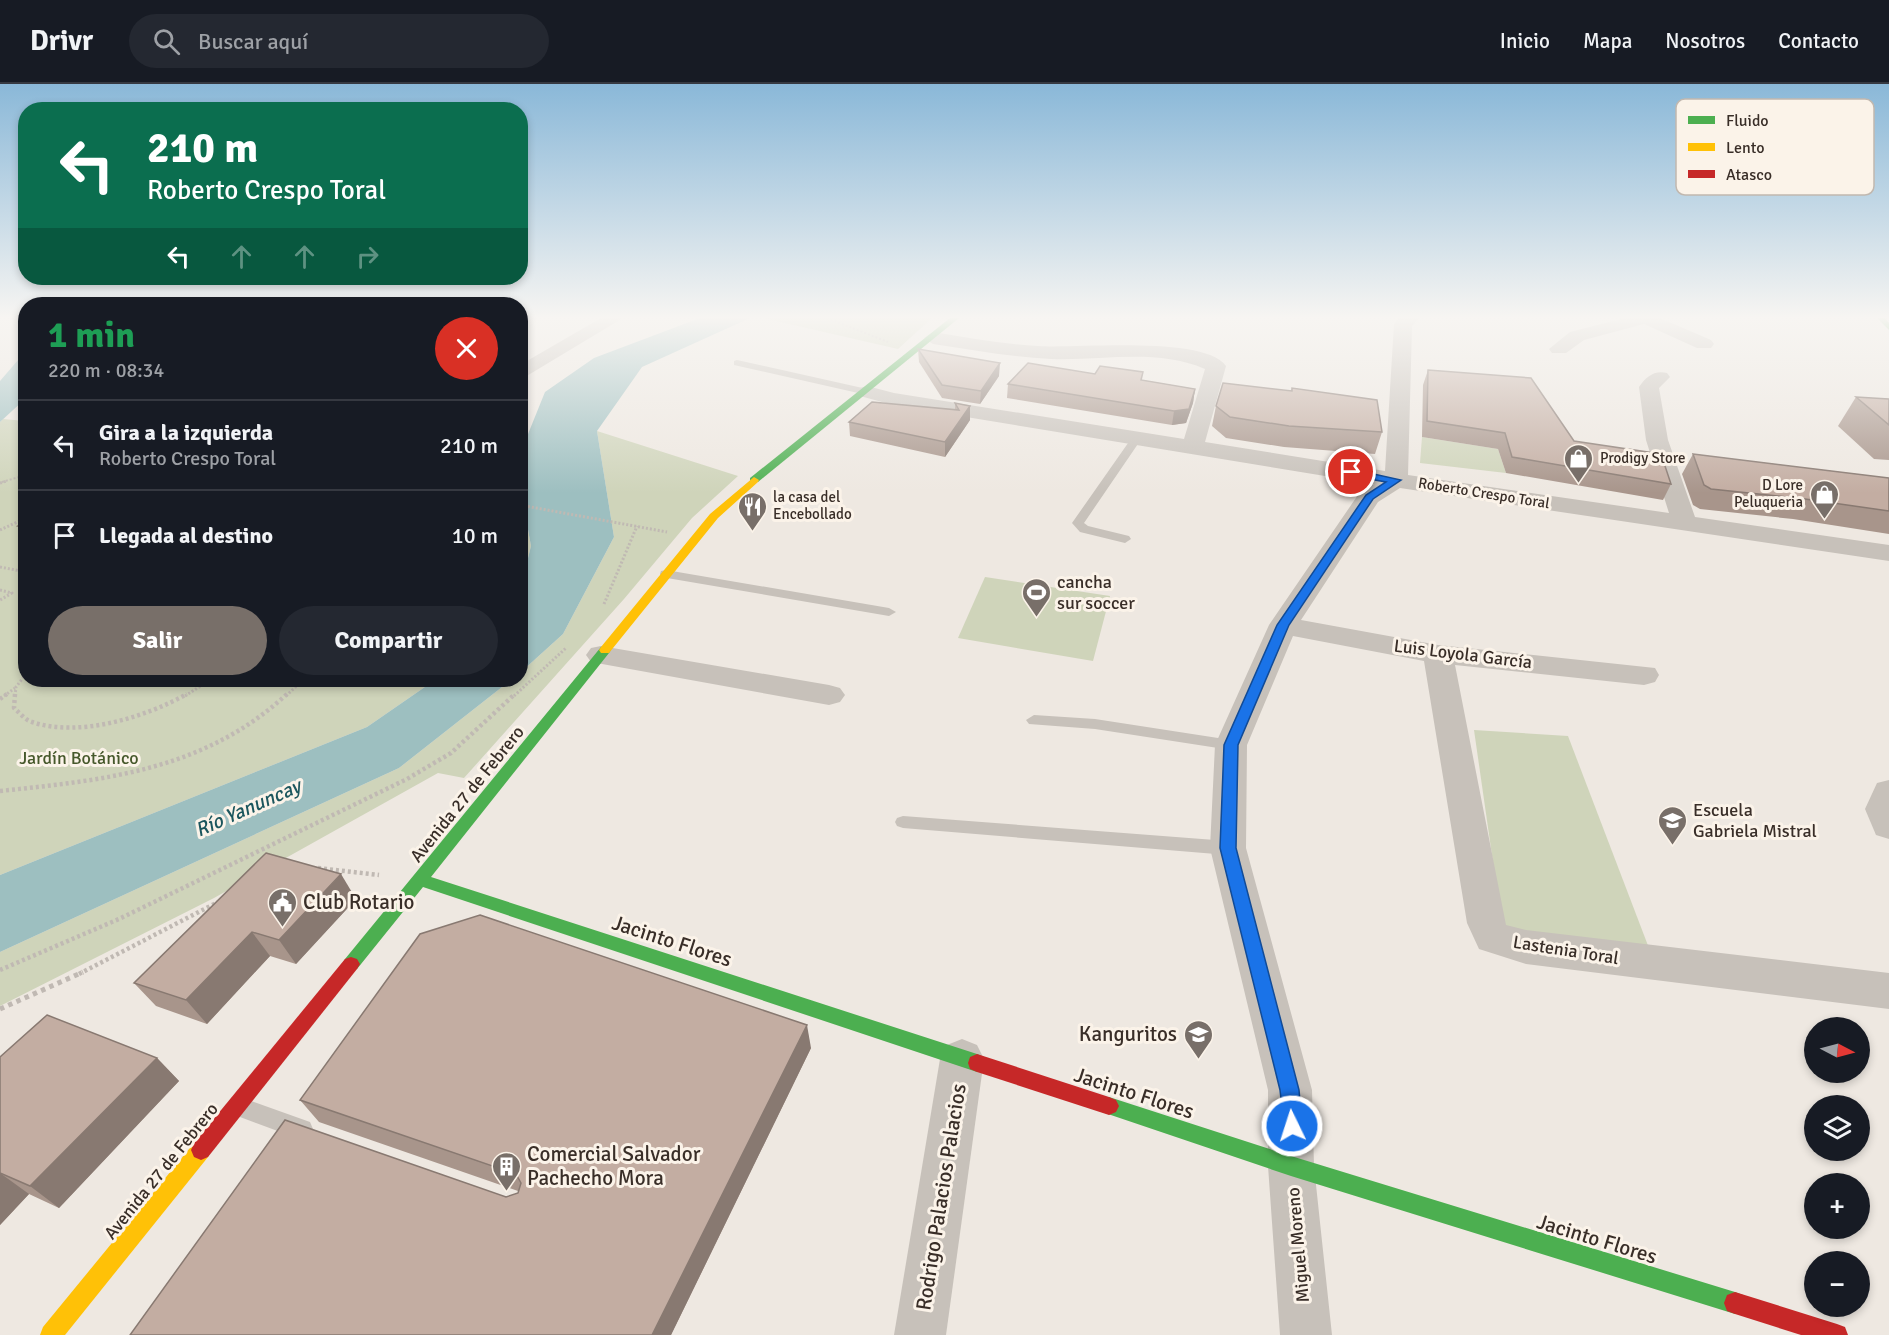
<!DOCTYPE html>
<html lang="es">
<meta charset="utf-8">
<style>
:root{--surface:#171b24;--page:#242831;--text:#f1f3f6;--muted:#9ea1a6;--line:#363941;--accent:#786f69}
body{margin:0;font-family:Signika,sans-serif;background:var(--page);color:var(--text);height:100vh;display:flex;flex-direction:column;font-size:22px;white-space:nowrap}
*{box-sizing:border-box;margin:0}
p{font-size:20px;color:var(--muted)}
.icon{flex:none;width:33px;height:33px;fill:none;stroke:currentColor;stroke-width:2;stroke-linecap:round;stroke-linejoin:round}
.map{position:relative;flex:1;overflow:hidden}
.side{position:absolute;left:18px;top:213px;width:510px;height:390px;display:flex;flex-direction:column;background:var(--surface);border-radius:24px;box-shadow:0 3px 9px #0003}
.side>*{flex:none}
.guide{position:absolute;left:18px;top:18px;width:510px;height:183px;border-radius:24px;box-shadow:0 3px 9px #0003;background:#0b6e4f;color:#fff;overflow:hidden}
.needle{width:39px;rotate:96deg}
.buttons{position:absolute;left:1804px;top:933px;display:grid;gap:12px}
.buttons a{display:grid;place-items:center;width:66px;height:66px;border-radius:50%;background:var(--surface);box-shadow:0 3px 9px #0003;font-size:30px}
.pin{position:absolute;display:grid;place-items:center;width:51px;height:51px;color:#fff;margin:-26px;border:3px solid #fff;border-radius:50%;box-shadow:0 2px 6px #0007}
.me{position:absolute;width:66px;margin:-33px;rotate:356deg;stroke-linejoin:round;filter:drop-shadow(0 0 4px #0008)}
.turn{display:flex;align-items:center;gap:21px;height:126px;padding:0 30px;font-size:27px}
.turn .icon{width:78px;height:78px;stroke-width:2.5}
.turn b{display:block;font-size:42px;line-height:51px}
.lanes{display:flex;align-items:center;height:57px;padding:0 30px;background:#0003;justify-content:center;gap:30px;direction:ltr}
.lanes .off{opacity:.35}
.round{display:grid;place-items:center;flex:none;width:63px;height:63px;border-radius:32px;background:var(--page)}
.overview{display:flex;align-items:center;justify-content:space-between;height:102px;padding:0 30px}
h1{font-size:36px;font-weight:700;line-height:45px;color:#1e9e55}
.action{display:flex;gap:12px;margin-top:auto;padding:12px 30px}
.action a{flex:1;height:69px;border-radius:36px;background:var(--accent);color:#fff;font-size:24px;font-weight:700;line-height:69px;text-align:center}
.action a+a{background:var(--page);color:var(--text)}
ul{padding:0;list-style:none}
li{display:flex;align-items:center;gap:18px;height:90px;padding:0 30px;border-top:2px solid var(--line)}
li div{flex:1}
li b{display:block;font-size:22px}
li em{font-style:normal}
header{display:flex;align-items:center;gap:36px;box-sizing:border-box;height:84px;padding:0 30px;background:var(--surface);border-bottom:2px solid var(--line)}
header strong{font-size:28px}
nav{display:flex;gap:33px;margin-inline-start:auto;font-size:21px}
.search{width:420px;height:54px;background:var(--page);display:flex;align-items:center;gap:15px;box-sizing:border-box;padding:0 21px;border-radius:33px;color:var(--muted);font-size:22px}
.map>svg:first-child{display:block}
.green{fill:#cfd4ba}
.water{fill:#9dbfc0}
.lines{fill:none;stroke-linecap:round;stroke-linejoin:round}
.path-far3{stroke:#c0b9b3;stroke-width:2;stroke-dasharray:2 2;stroke-linecap:butt}
.path-far2{stroke:#c0b9b3;stroke-width:3;stroke-dasharray:2 2;stroke-linecap:butt}
.path-far1{stroke:#c0b9b3;stroke-width:4.5;stroke-dasharray:3 3;stroke-linecap:butt}
.path{stroke:#c0b9b3;stroke-width:5;stroke-dasharray:4.5 4.5;stroke-linecap:butt}
.lane{fill:#c7c1ba;fill-rule:evenodd}
.street{fill:#c7c1ba;fill-rule:evenodd}
.fast{fill:#4caf50;fill-rule:evenodd}
.slow{fill:#ffc107;fill-rule:evenodd}
.jam{fill:#c62828;fill-rule:evenodd}
.wall{fill:#a8958b}
.shaded-wall{fill:#887971}
.building{fill:#c3ada2;stroke:#887971;stroke-width:1.5}
.route{fill:#1a73e8;stroke:#114b97;stroke-width:1.5}
.labels{text-anchor:middle;dominant-baseline:central;stroke-width:6;stroke-linejoin:round;paint-order:stroke}
.far-poi-label{font-size:15px;fill:#392e28;stroke:#fbf3e9;text-anchor:start}
.far-street-label{font-size:15px;fill:#392e28;stroke:#fbf3e9}
.poi-label{font-size:18px;fill:#392e28;stroke:#fbf3e9;text-anchor:start}
.street-label{font-size:18px;fill:#392e28;stroke:#fbf3e9}
.park-label{font-size:18px;fill:#46582b;stroke:#fbf3e9}
.water-label{font-size:20px;font-style:italic;fill:#1b565d;stroke:#fbf3e9}
.near-poi-label{font-size:21px;fill:#392e28;stroke:#fbf3e9;text-anchor:start}
.near-street-label{font-size:21px;fill:#392e28;stroke:#fbf3e9}
.key{fill:#fbf3e9;stroke:#c1b8af;stroke-width:1.5}
.key-label{font-size:16px;fill:#392e28}
</style>
<header>
<strong>Drivr</strong>
<div class="search"><svg class="icon" aria-label="search" viewBox="0 0 24 24"><circle cx="10" cy="10" r="6"/><path d="M15 15l6 6"/></svg>Buscar aquí</div>
<nav><a>Inicio</a><a>Mapa</a><a>Nosotros</a><a>Contacto</a></nav>
</header>
<div class="map">
<svg width="1889" height="1251" viewBox="0 0 1889 1251">
<rect width="100%" height="100%" fill="#eee8e1"/>
<g class="green">
<path d="M763,234H932L898,265Z"/>
<path d="M3,335L25,337L26,596H435L367,643L0,791V338Z"/>
<path d="M597,347L738,392L692,434L624,515L464,694L438,689L214,814L0,922V868L399,684L511,596H520L521,588L563,550L614,453Z"/>
<path d="M1422,353L1498,365L1506,389L1420,379Z"/>
<path d="M521,407L531,462L521,502Z"/>
<path d="M985,493L1110,512L1093,577L958,554Z"/>
<path d="M1474,646L1568,652L1652,872L1534,855L1502,841Z"/>
</g>
<g class="water">
<path d="M700,234H750L642,283L597,347L614,453L563,550L521,588V502L531,462L521,407L526,355L545,308L594,274Z"/>
<path d="M25,268V315L0,338V297Z"/>
<path d="M435,596H511L399,684L0,868V791L367,643Z"/>
</g>
<g class="lines">
<g class="path-far3">
<path d="M827,234L888,258"/>
<path d="M520,320L524,309"/>
<path d="M2,398L26,391"/>
</g>
<g class="path-far2">
<path d="M0,399L7,397"/>
<path d="M520,421L667,448"/>
<path d="M0,446L26,434"/>
<path d="M0,483L26,488"/>
<path d="M0,506L12,509L0,516"/>
<path d="M604,520L637,442"/>
<path d="M4,612L15,604"/>
<path d="M15,612L16,603L26,590"/>
<path d="M185,612L210,596"/>
<path d="M286,612L303,596"/>
<path d="M514,612L566,564"/>
</g>
<g class="path-far1">
<path d="M15,610L14,624C20,629 25,636 32,638C79,654 146,633 187,610"/>
<path d="M0,615L7,610"/>
<path d="M0,707C106,696 205,686 287,610"/>
<path d="M318,784L379,791"/>
<path d="M0,886L119,835L407,695L451,669L515,610"/>
<path d="M79,890L218,818"/>
</g>
<path class="path" d="M0,925L83,888"/>
<g class="lane">
<path d="M737,276L867,305L872,308L867,311L734,281V277Z"/>
<path d="M1133,352L1142,354L1084,439L1088,442L1129,452L1131,455L1125,459L1080,448L1072,439Z"/>
<path d="M666,486L889,524L896,528L889,532L661,493L660,490L661,487Z"/>
<path d="M1034,631L1095,635L1231,656L1239,661L1231,666L1095,645L1029,640L1026,636Z"/>
<path d="M903,732L1228,757L1234,759L1237,764L1234,769L1228,771L903,744L897,742L895,738L897,734Z"/>
<path d="M240,1013L310,1038L313,1045L310,1052L302,1056L232,1030L229,1023L232,1016Z"/>
</g>
<g class="street">
<path d="M601,234H623L520,296V281Z"/>
<path d="M1399,234H1419L1412,242L1408,391L1669,429L1646,356L1639,303C1646,293 1654,286 1667,289L1670,293L1659,304L1668,356L1695,433L1889,461V477L1400,404L1378,418L1301,536L1438,561L1655,584L1659,591L1655,598L1644,601L1455,581L1506,841L1526,846L1889,889V925L1526,880L1479,865L1467,839L1424,577L1293,552L1247,661L1246,764L1312,1006L1314,1082L1332,1251H1280L1268,1082V1006L1210,764L1215,661L1269,541L1360,408L1374,400L893,321L860,312L857,308L860,304L867,302L894,309L1184,355L1205,285C1156,264 1103,277 1051,275C1012,273 972,266 933,260L924,254L933,248C968,254 1003,260 1038,262C1075,265 1204,251 1226,282L1205,358L1385,387L1394,240Z"/>
<path d="M1625,234H1660L1711,256L1714,260L1711,264H1697L1644,240L1584,256L1566,269H1552L1549,265L1570,248Z"/>
<path d="M601,562L829,601L840,604L845,611L840,618L829,621L591,578L586,571L591,564Z"/>
<path d="M1889,696V755L1876,751L1865,725L1877,699Z"/>
<path d="M962,955L977,961L984,975L946,1251H894L940,975L947,961Z"/>
</g>
<g class="fast">
<path d="M950,234H959L758,398H750V394Z"/>
<path d="M1877,234H1885L1889,239V246Z"/>
<path d="M605,562L609,563L611,566L609,569L431,793L977,970L984,973L986,979L984,985L977,988L423,803L357,885L351,887L345,885L342,880L345,875L601,563Z"/>
<path d="M1109,1013L1291,1072L1735,1208L1743,1211L1746,1219L1743,1227L1735,1230L1291,1092L1102,1028L1099,1022L1102,1016Z"/>
</g>
<g class="slow">
<path d="M754,393L759,396L758,398L718,434L609,569H601L599,566L601,563L710,430Z"/>
<path d="M201,1056L208,1059L211,1066L208,1073L65,1251H40L43,1243L194,1059Z"/>
</g>
<g class="jam">
<path d="M351,873L357,875L360,880L357,885L208,1073L201,1076L194,1073L191,1066L194,1059L345,875Z"/>
<path d="M977,970L1109,1013L1116,1016L1119,1022L1116,1028L1109,1031L977,988L970,985L968,979L970,973Z"/>
<path d="M1735,1208L1837,1240L1845,1243L1848,1251H1801L1735,1230L1727,1227L1724,1219L1727,1211Z"/>
</g>
</g>
<g class="wall">
<path d="M918,265L999,292L980,320L942,314L919,278Z"/>
<path d="M1428,286L1574,357L1671,400L1663,416L1506,389L1498,365L1422,353L1423,301Z"/>
<path d="M1142,296L1195,305L1193,319L1186,339L1172,341L1007,314L1008,300Z"/>
<path d="M1292,304L1382,348L1375,370L1284,363L1226,354L1212,342L1216,322L1291,307Z"/>
<path d="M1856,313L1889,315V376L1874,375L1838,342Z"/>
<path d="M955,319L970,322V336L945,373L850,352L849,338L955,325Z"/>
<path d="M1693,370L1889,394V450L1793,435L1700,425L1693,421L1682,390Z"/>
<path d="M26,438V453L18,442Z"/>
<path d="M119,596H145L134,602Z"/>
<path d="M266,769L356,815L296,880L270,872L207,940L156,922L134,899Z"/>
<path d="M811,964L671,1251L506,1113L518,1109V1107L319,1038L300,1016Z"/>
<path d="M0,973L157,974L179,997L59,1124L29,1110L0,1141Z"/>
</g>
<g class="shaded-wall">
<path d="M1000,279L999,292L980,320L981,307Z"/>
<path d="M1195,305L1193,319L1186,339L1172,341L1174,327Z"/>
<path d="M970,322V336L945,373V358Z"/>
<path d="M130,596H145L134,602Z"/>
<path d="M341,790L356,815L296,880L279,856Z"/>
<path d="M252,848L270,872L207,940L186,916Z"/>
<path d="M807,941L811,964L671,1251H652Z"/>
<path d="M157,974L179,997L59,1124L30,1102Z"/>
<path d="M0,1089L29,1110L0,1141Z"/>
</g>
<g class="building">
<path d="M918,265L1000,279L981,307L942,301Z"/>
<path d="M1028,279L1095,290L1100,282L1143,288L1141,296L1195,305L1189,325L1174,327L1008,300Z"/>
<path d="M1428,286L1531,294L1574,357L1661,370L1671,400L1512,373L1505,349L1427,337Z"/>
<path d="M1223,299L1292,307V304L1377,316L1382,348L1289,342L1230,333L1216,322Z"/>
<path d="M1856,313L1889,315V341Z"/>
<path d="M872,318L959,326L955,319L970,322L945,358L849,338Z"/>
<path d="M1693,370L1889,394V427L1805,415L1711,405L1704,401Z"/>
<path d="M26,438V444L18,442Z"/>
<path d="M266,769L341,790L279,856L252,848L186,916L134,899Z"/>
<path d="M480,831L807,941L652,1251H130L285,1036L506,1113L518,1109L521,1099L516,1090L300,1016L420,850Z"/>
<path d="M47,931L157,974L30,1102L0,1089V973Z"/>
</g>
<linearGradient id="sky" x2="0" y2="1"><stop stop-color="#8ab8d8"/><stop offset="0.57" stop-color="#f7f5f2"/><stop offset="1" stop-color="#f7f5f2" stop-opacity="0"/></linearGradient>
<rect width="1889" height="409" fill="url(#sky)"/>
<path class="route" d="M1351,385L1401,396L1373,415L1289,541L1238,661L1236,764L1299,1006L1302,1042L1299,1049L1292,1052L1285,1049L1280,1006L1220,764L1224,661L1277,541L1366,411L1386,398L1347,391L1346,388Z"/>
<defs>
<symbol id="shop-pin" viewBox="-11 -11 22 30"><path d="M0 17L-7.5 6A9.5 9.5 0 1 1 7.5 6Z" fill="#786f69" stroke="#fbf3e9"/><path d="M-5-2.5h2.3a2.7 3.5 0 0 1 5.4 0H5L5.5 6h-11ZM-1.5-2.5h3a1.5 2.3 0 0 0-3 0Z" fill="#fff"/></symbol>
<symbol id="restaurant-pin" viewBox="-11 -11 22 30"><path d="M0 17L-7.5 6A9.5 9.5 0 1 1 7.5 6Z" fill="#786f69" stroke="#fbf3e9"/><path d="M-5-6h1v4h1v-4h1v4h1v-4h1v5L-1.5 .5V6h-2V.5L-5-1ZM5-6V6H3V1.5H1.5Q1.5-4 5-6Z" fill="#fff"/></symbol>
<symbol id="stadium-pin" viewBox="-11 -11 22 30"><path d="M0 17L-7.5 6A9.5 9.5 0 1 1 7.5 6Z" fill="#786f69" stroke="#fbf3e9"/><path d="M0-5a6.5 5 0 1 0 0 10a6.5 5 0 1 0 0-10ZM-3.5-1.8h7v3.6h-7Z" fill="#fff"/></symbol>
<symbol id="school-pin" viewBox="-11 -11 22 30"><path d="M0 17L-7.5 6A9.5 9.5 0 1 1 7.5 6Z" fill="#786f69" stroke="#fbf3e9"/><path d="M0-5L7-2L0 1L-7-2ZM-4 1L0 2.5L4 1V4Q0 6-4 4Z" fill="#fff"/></symbol>
<symbol id="civic-pin" viewBox="-11 -11 22 30"><path d="M0 17L-7.5 6A9.5 9.5 0 1 1 7.5 6Z" fill="#786f69" stroke="#fbf3e9"/><path d="M-.6-6.5H3V-4.5H.6V-3L4-1V1h2V6H-6V1h2V-1L-.6-3ZM-1.2 2.5V6h2.4V2.5Z" fill="#fff"/></symbol>
<symbol id="building-pin" viewBox="-11 -11 22 30"><path d="M0 17L-7.5 6A9.5 9.5 0 1 1 7.5 6Z" fill="#786f69" stroke="#fbf3e9"/><path d="M-4-6H4V6H1V3H-1V6H-4ZM-2.5-4.3h1.7v1.8h-1.7ZM.8-4.3h1.7v1.8H.8ZM-2.5-1h1.7V.8h-1.7ZM.8-1h1.7V.8H.8Z" fill="#fff"/></symbol>
</defs>
<g fill-rule="evenodd">
<use href="#shop-pin" x="1562" y="358" width="33" height="45"/>
<use href="#shop-pin" x="1808" y="394" width="33" height="45"/>
<use href="#restaurant-pin" x="736" y="406" width="33" height="45"/>
<use href="#stadium-pin" x="1020" y="492" width="33" height="45"/>
<use href="#school-pin" x="1656" y="720" width="33" height="45"/>
<use href="#civic-pin" x="266" y="802" width="33" height="45"/>
<use href="#school-pin" x="1182" y="934" width="33" height="45"/>
<use href="#building-pin" x="490" y="1066" width="33" height="45"/>
</g>
<g class="labels">
<g class="far-poi-label">
<text x="1600" y="374">Prodigy Store</text>
<text x="1803" y="401" text-anchor="end">D Lore<tspan x="1803" dy="17">Peluqueria</tspan></text>
<text x="773" y="413">la casa del<tspan x="773" dy="17">Encebollado</tspan></text>
</g>
<g class="far-street-label">
<text transform="translate(1484 409) rotate(9)">Roberto Crespo Toral</text>
</g>
<g class="poi-label">
<text x="1057" y="498">cancha<tspan x="1057" dy="21">sur soccer</tspan></text>
<text x="1693" y="726">Escuela<tspan x="1693" dy="21">Gabriela Mistral</tspan></text>
</g>
<g class="street-label">
<text transform="translate(1463 570) rotate(7)">Luis Loyola García</text>
<text transform="translate(467 710) rotate(-51)">Avenida 27 de Febrero</text>
<text transform="translate(1566 866) rotate(9)">Lastenia Toral</text>
<text transform="translate(161 1087) rotate(-51)">Avenida 27 de Febrero</text>
<text transform="translate(1298 1161) rotate(-95)">Miguel Moreno</text>
</g>
<g class="park-label">
<text x="79" y="674">Jardín Botánico</text>
</g>
<g class="water-label">
<text transform="translate(248 724) rotate(-24)">Río Yanuncay</text>
</g>
<g class="near-poi-label">
<text x="303" y="818">Club Rotario</text>
<text x="1177" y="950" text-anchor="end">Kanguritos</text>
<text x="527" y="1070">Comercial Salvador<tspan x="527" dy="24">Pachecho Mora</tspan></text>
</g>
<g class="near-street-label">
<text transform="translate(672 857) rotate(18)">Jacinto Flores</text>
<text transform="translate(1134 1009) rotate(18)">Jacinto Flores</text>
<text transform="translate(941 1113) rotate(-81)">Rodrigo Palacios Palacios</text>
<text transform="translate(1597 1155) rotate(17)">Jacinto Flores</text>
</g>
</g>
<rect x="1676" y="15" width="198" height="96" rx="9" class="key"/>
<rect x="1688" y="32" width="27" height="8" fill="#4caf50"/>
<rect x="1688" y="59" width="27" height="8" fill="#ffc107"/>
<rect x="1688" y="86" width="27" height="8" fill="#c62828"/>
<g class="key-label">
<text x="1726" y="42">Fluido</text>
<text x="1726" y="69">Lento</text>
<text x="1726" y="96">Atasco</text>
</g>
</svg>
<div class="buttons">
<a><svg class="needle" viewBox="-14 -14 28 28"><path d="M0-13l5 13h-10z" fill="#e53935"/><path d="M0 13l5-13h-10z" fill="#9ea1a6"/></svg></a>
<a><svg class="icon" aria-label="layers" viewBox="0 0 24 24"><path d="M12 4l9 5-9 5-9-5zM3 14l9 5 9-5"/></svg></a>
<a>+</a>
<a>−</a>
</div>
<div class="pin" style="left:1351px;top:388px;background:#d93025"><svg class="icon" aria-label="arrive" viewBox="0 0 24 24"><path d="M6 21V4h12l-3 4 3 4H6"/></svg></div>
<svg class="me" style="left:1292px;top:1042px" viewBox="-20 -20 40 40"><circle r="17" fill="#1a73e8" stroke="#fff" stroke-width="3"/><path d="M0-11L8 9 0 5-8 9z" fill="#fff"/></svg>
<div class="guide">
<div class="turn"><svg class="icon" aria-label="left" viewBox="0 0 24 24"><path d="M17 20v-9H6M10 6l-5 5 5 5"/></svg><div><b>210 m</b>Roberto Crespo Toral</div></div>
<div class="lanes"><svg class="icon" aria-label="left" viewBox="0 0 24 24"><path d="M17 20v-9H6M10 6l-5 5 5 5"/></svg><svg class="icon off" aria-label="ahead" viewBox="0 0 24 24"><path d="M12 20V5M6 11l6-6 6 6"/></svg><svg class="icon off" aria-label="ahead" viewBox="0 0 24 24"><path d="M12 20V5M6 11l6-6 6 6"/></svg><svg class="icon off" aria-label="right" viewBox="0 0 24 24"><path d="M7 20v-9h11M14 6l5 5-5 5"/></svg></div>
</div>
<section class="side">
<div class="overview"><div><h1>1 min</h1><p>220 m · 08:34</p></div><a class="round" style="background:#d93025;color:#fff"><svg class="icon" aria-label="close" viewBox="0 0 24 24"><path d="M6 6l12 12M18 6L6 18"/></svg></a></div>
<ul>
<li><svg class="icon" aria-label="left" viewBox="0 0 24 24"><path d="M17 20v-9H6M10 6l-5 5 5 5"/></svg><div><b>Gira a la izquierda</b><p>Roberto Crespo Toral</p></div><em>210 m</em></li>
<li><svg class="icon" aria-label="arrive" viewBox="0 0 24 24"><path d="M6 21V4h12l-3 4 3 4H6"/></svg><div><b>Llegada al destino</b></div><em>10 m</em></li>
</ul>
<div class="action"><a>Salir</a><a>Compartir</a></div>
</section>
</div>
